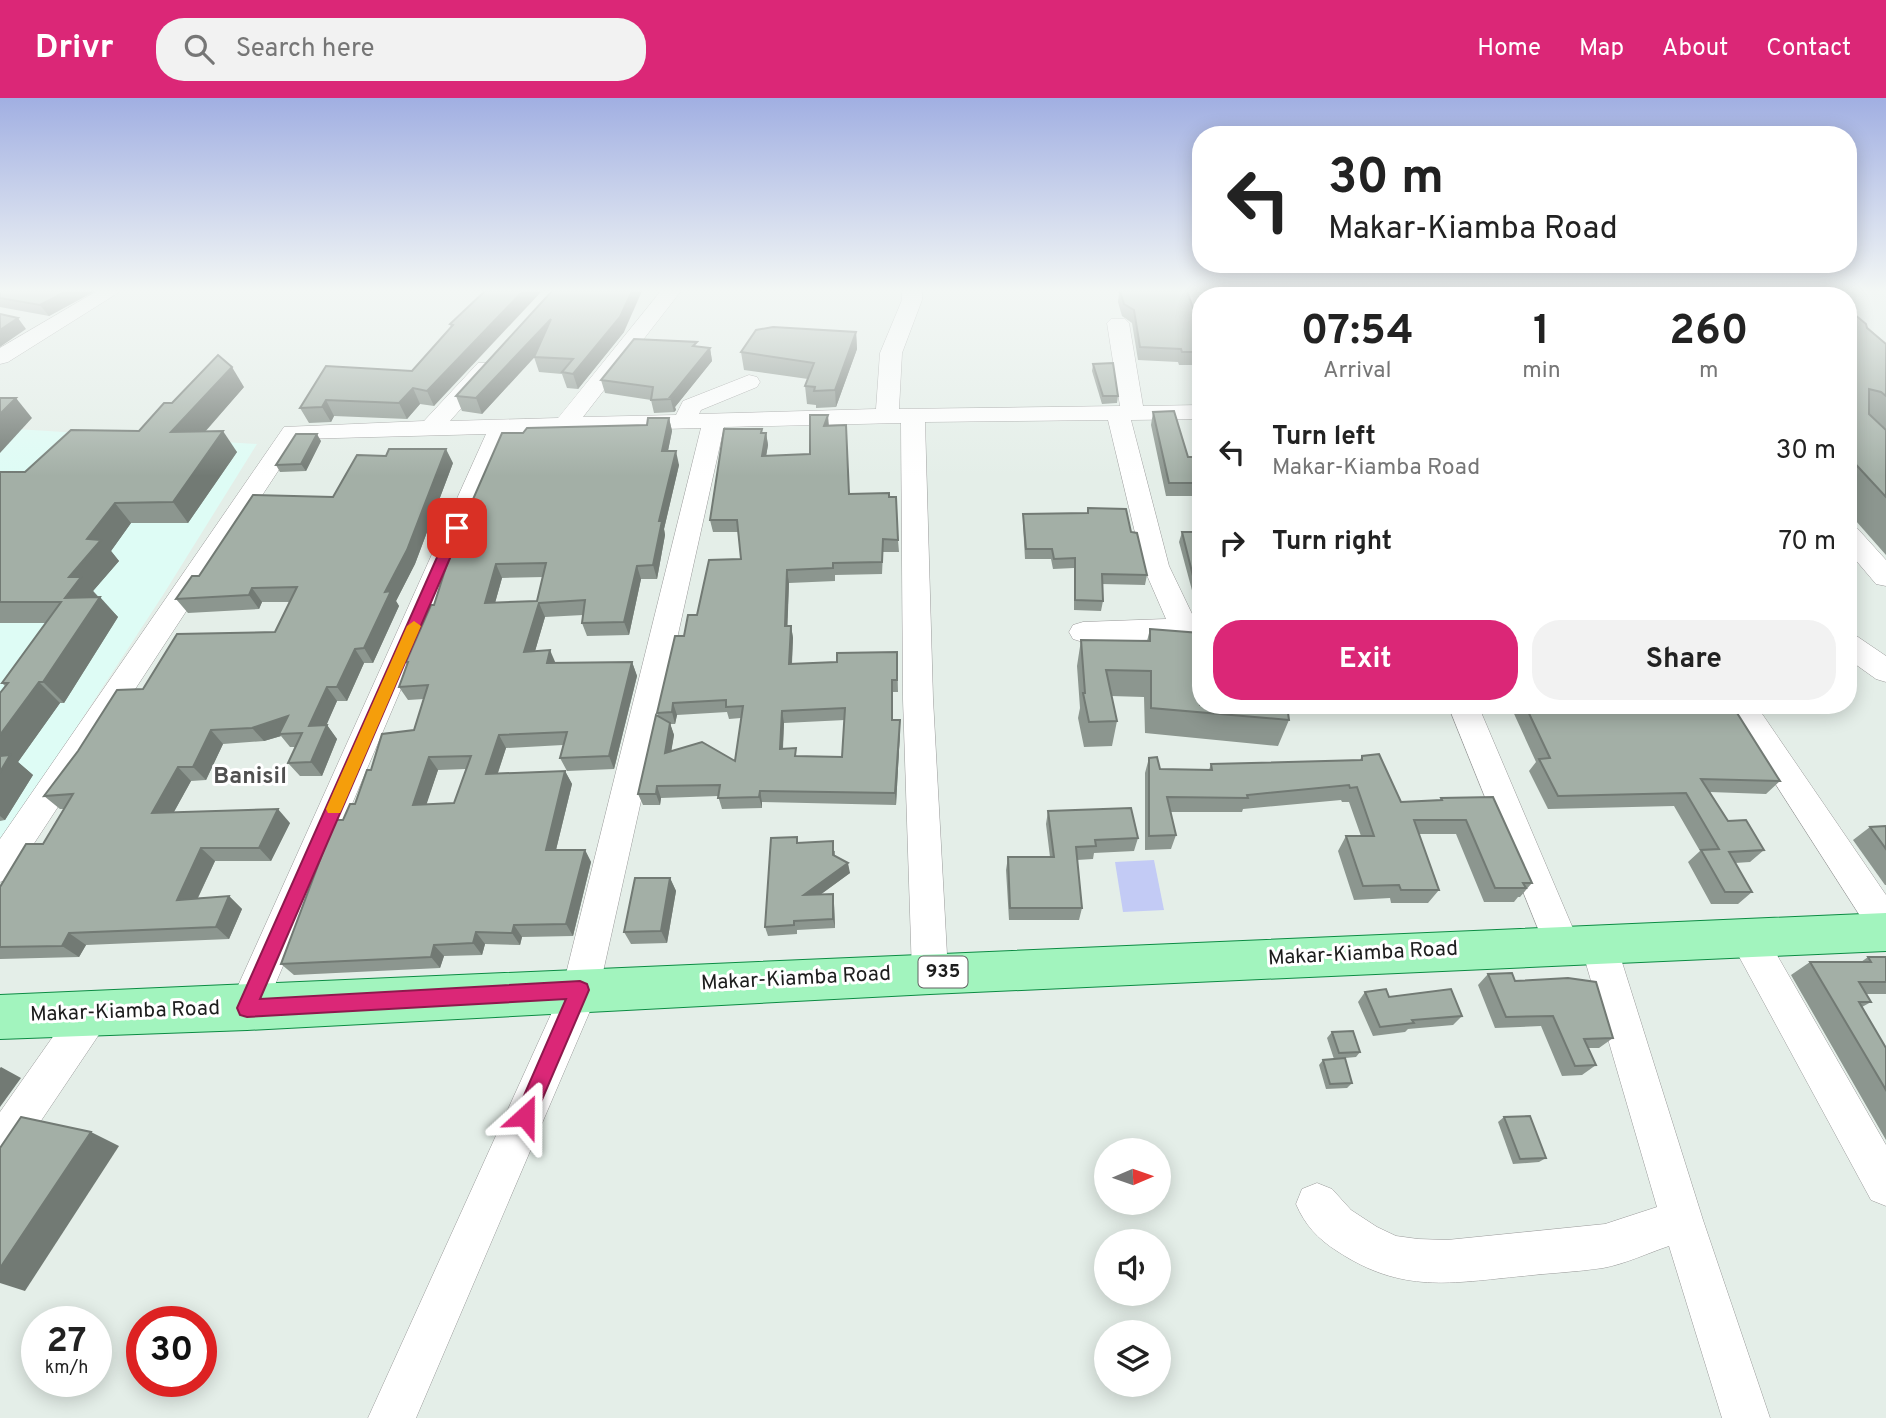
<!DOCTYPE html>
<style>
:root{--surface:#fff;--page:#f2f2f2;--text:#222;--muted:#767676;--accent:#db2777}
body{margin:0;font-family:Overpass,sans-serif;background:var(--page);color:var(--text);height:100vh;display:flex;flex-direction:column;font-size:26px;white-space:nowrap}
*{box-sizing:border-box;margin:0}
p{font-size:23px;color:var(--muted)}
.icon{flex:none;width:38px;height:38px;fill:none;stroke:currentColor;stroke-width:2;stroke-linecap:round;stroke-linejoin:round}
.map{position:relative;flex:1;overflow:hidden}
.details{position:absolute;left:1192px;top:189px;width:665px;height:427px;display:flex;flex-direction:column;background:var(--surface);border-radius:28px;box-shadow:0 4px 18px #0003}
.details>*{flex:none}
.hud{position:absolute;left:1192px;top:28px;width:665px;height:147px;border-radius:28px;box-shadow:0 4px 18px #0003;background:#fff;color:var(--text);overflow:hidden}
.needle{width:46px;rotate:88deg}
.tools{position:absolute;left:1094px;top:1040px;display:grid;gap:14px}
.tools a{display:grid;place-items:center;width:77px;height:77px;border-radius:50%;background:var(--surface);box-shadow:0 4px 18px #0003;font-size:35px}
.speed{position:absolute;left:21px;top:1208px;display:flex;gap:14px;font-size:35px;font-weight:700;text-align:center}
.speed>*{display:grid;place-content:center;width:91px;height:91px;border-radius:50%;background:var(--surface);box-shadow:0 4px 18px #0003;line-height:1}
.speed small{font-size:18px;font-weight:400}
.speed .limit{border:10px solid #d22;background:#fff;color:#111}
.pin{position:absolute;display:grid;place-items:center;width:60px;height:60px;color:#fff;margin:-30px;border-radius:14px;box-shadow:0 4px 10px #0006}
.me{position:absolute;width:77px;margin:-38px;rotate:24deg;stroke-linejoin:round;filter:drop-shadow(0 0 5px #0008)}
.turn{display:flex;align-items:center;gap:24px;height:147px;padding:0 21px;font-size:32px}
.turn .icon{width:91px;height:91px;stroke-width:2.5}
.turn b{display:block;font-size:49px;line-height:60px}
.eta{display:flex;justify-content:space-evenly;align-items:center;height:119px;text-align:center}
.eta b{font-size:42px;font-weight:700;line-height:49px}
.cta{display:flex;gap:14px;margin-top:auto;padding:14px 21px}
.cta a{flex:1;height:80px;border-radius:28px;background:var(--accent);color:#fff;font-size:28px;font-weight:700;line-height:80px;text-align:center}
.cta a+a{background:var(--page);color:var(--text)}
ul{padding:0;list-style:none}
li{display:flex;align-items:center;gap:21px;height:91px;padding:0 21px}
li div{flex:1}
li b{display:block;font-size:26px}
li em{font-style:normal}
header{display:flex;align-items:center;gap:42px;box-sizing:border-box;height:98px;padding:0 35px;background:var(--accent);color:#fff}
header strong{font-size:33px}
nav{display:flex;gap:38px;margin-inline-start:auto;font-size:24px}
.search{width:490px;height:63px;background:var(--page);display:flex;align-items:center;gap:18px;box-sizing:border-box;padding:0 24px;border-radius:28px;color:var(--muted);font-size:26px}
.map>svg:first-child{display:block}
.education{fill:#defcf5}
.park{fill:#c3cbf5}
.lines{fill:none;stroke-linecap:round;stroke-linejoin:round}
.minor-casing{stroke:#9a9a9a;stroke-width:1}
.major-casing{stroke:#0b8b43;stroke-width:2}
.minor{fill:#fff;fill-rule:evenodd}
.major{fill:#a2f4be;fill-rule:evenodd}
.wall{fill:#8c968f;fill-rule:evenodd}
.shaded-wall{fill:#727a74}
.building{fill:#a3afa6;stroke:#727a74;stroke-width:2;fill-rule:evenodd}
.route{fill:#db2777;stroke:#8e194d;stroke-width:2}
.slow{fill:#f59e0b}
.labels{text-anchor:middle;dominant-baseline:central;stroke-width:6;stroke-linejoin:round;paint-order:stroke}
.shield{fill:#fff;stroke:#616161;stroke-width:2}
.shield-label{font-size:19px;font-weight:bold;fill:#1d1d1d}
.street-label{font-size:21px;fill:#1d1d1d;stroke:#fff}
.neighbourhood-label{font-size:23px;font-weight:bold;fill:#505050;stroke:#fff}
</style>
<header>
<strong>Drivr</strong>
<div class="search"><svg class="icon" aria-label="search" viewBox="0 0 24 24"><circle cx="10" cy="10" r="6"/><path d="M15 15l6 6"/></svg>Search here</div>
<nav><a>Home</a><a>Map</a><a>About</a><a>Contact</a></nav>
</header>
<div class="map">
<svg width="1886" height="1320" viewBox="0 0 1886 1320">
<rect width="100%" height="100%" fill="#e4eee8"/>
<path class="education" d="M0,330L257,346L163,497L0,746Z"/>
<path class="park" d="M1154,762L1164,812L1123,814L1115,764Z"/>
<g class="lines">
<defs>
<g id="minor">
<path d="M97,193H121L8,264L0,266V250Z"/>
<path d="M661,193H681L583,319L676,317L683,303L749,277L757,279L760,284L757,289L701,312L699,316L876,311L880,255L902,202V193H922V202L902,255L899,311L1120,308L1107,225L1111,221H1125L1129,225L1143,308L1200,307V321L1131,322L1169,468L1194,520H1200V540L1083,544L1073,541L1069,534L1073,527L1083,524L1166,521L1143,468L1108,322L925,324L933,601L948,875L943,887L930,892L917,887L912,875L903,601L901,325L724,329L599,892L416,1320H368L562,892L701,330L510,335L260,922L247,928L234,922L228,910L486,336L299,341L12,779L0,784V741L284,329L424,323L478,265H494L497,270L450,323L558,320Z"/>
<path d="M1265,193H1285L1288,198H1268Z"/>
<path d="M1450,193H1470L1473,198H1453Z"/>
<path d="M1624,193H1644L1648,198H1627Z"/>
<path d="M1848,427L1857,430L1886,462V488L1876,486L1848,453Z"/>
<path d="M1848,536L1858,539L1886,558V584L1876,581L1848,561Z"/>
<path d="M1448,607H1478L1580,847L1575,858L1562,863L1549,858Z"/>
<path d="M1725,607H1756L1886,797V843L1873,838Z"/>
<path d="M1749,826L1762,831L1886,1047V1108L1871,1102L1736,853L1731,842L1736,831Z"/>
<path d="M1598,829L1611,834L1616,845L1703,1122L1770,1320H1722L1669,1148C1648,1155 1625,1166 1603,1170C1577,1174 1549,1175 1523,1178C1451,1185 1402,1196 1337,1153C1318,1141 1305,1127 1296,1106L1302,1091L1317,1085L1332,1091L1351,1112L1377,1129L1396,1138L1418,1141L1447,1142L1605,1126L1657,1109L1580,845L1585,834Z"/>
<path d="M91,898L104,903L110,916L104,929L14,1063L0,1069V1014L78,903Z"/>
</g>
<path id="major" d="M1886,815V853L930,896L247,932L0,941V897Z"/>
</defs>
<use href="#minor" class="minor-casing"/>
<use href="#major" class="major-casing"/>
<use href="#minor" class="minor"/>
<use href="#major" class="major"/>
</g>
<g class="wall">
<path d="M0,193H95L49,218L0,209Z"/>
<path d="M485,193L434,308L420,306L407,321L334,318L331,324L309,325L300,310L412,273L451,229L450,226Z"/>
<path d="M552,193L624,234L578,291L567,290L562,276L539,274L534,259L482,316L462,313L456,298Z"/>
<path d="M1119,193L1200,230V267H1179L1178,264L1138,262L1132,225L1122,218L1118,204Z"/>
<path d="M1335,193H1455L1459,198H1333Z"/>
<path d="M1653,193H1826L1832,198H1658Z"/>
<path d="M1848,211L1886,246V457L1848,414Z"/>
<path d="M856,234L857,251L836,309L816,310V307L807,306L805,288L808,281L744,272L741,254Z"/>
<path d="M698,249L710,250L712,263L675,309L676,312L674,314L654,315L651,302L605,295L601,282Z"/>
<path d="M1093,266L1118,298L1117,305L1102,306L1092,273Z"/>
<path d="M244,289L205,334L237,354L188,425H131L111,453L119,463L93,493L118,519L64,605H60L18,664L33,677L5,722L0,723V595L5,588L2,585L46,525H0V374H25L139,333L172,305Z"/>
<path d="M1153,314L1188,359H1200V391L1198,398H1166L1151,327Z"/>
<path d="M669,320L672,333L668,353L679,367L664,431L665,437L657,481H641L629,537L587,538L582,525L583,517L545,519L535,553L555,565L632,564L637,578L614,671L567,673L560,660L563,647L506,650L498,675L565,673L572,686L556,752H585L591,764L573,838L522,839L520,847L485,846L482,857L444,858L440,870L294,877L281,866L343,722L355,706L371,672L414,632L424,601L408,602L399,589L407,567L406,564L434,507L523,335L647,327ZM543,479L537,503L495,505L502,480ZM466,671L454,705L426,706L438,672Z"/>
<path d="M829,328L850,396L889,399L898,442L899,454H883L882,476L835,477V483L789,485L787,528H791L793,540L792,566L837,564L897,554L898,594H893V622H900V634L896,707L762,704V710L722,711L718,698L661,700L660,707H643L638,696L658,618L657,615L684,538L697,517L741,461L738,434H713L710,422L762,335H766L768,347L766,358L810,356ZM727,614L729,621L741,620L735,663L671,653L674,637L670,626H675L677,617ZM845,622L842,659L797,658L783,651L784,625Z"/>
<path d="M321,343L306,373L280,374L276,367Z"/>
<path d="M453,365L415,466L396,503L399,508L373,565H364L347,603H337L326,627H327L337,641L322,678H300L288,665L296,649H290L281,638L264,643L223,646L206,682L191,683L174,714L290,725L271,763H215L198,800L229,798L242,811L229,841L86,847L79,859L0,861V789L43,746L64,711H60L44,698L143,591L275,534L290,504H262L259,511L188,515L176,501L199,478L333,399Z"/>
<path d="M1088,410L1131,434L1147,477L1145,487L1102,486L1103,503L1101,513L1074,512V470L1053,471L1051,461H1025L1023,426V416L1087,415Z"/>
<path d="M1182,434H1200V496H1193L1179,444Z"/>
<path d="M1150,531L1289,622L1278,648L1145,635L1144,599L1111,598L1117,623L1112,648L1084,649L1078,620L1080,610L1077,568L1081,542L1147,543Z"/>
<path d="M1510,607H1732L1780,683L1766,696L1710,694L1728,723L1764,752L1750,764L1735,765L1752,794L1738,806H1711L1688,764L1700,753L1674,708L1548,711L1529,673L1536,664Z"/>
<path d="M1362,658L1401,704L1440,702L1441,700L1493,699L1532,785L1520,799H1518L1514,804H1484L1456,736H1419L1439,792L1428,805H1391L1390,800L1354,802L1338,753L1346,738H1361L1349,704H1342L1341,702L1243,711L1242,714H1170L1176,737L1171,751L1145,752V675L1149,660L1160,671L1209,672L1211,666L1360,662Z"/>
<path d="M1048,713L1138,740L1134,753L1094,755L1093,761L1077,762L1082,810L1079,822H1009L1006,772L1008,759H1050L1046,726Z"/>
<path d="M1886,728V787H1885L1853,742L1870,729Z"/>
<path d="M798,745L835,753V758L850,775L820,797L833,796L834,806L835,830L797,832V836L768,838L765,829Z"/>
<path d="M670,780L676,793L667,845L631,846L624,834Z"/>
<path d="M1868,859H1886V896H1866L1871,904L1862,909L1886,950V1042L1791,877L1810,864H1861Z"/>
<path d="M1488,876L1515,883L1613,940L1599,950H1588L1596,967L1582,977L1562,978L1541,928L1495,930L1478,887Z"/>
<path d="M1365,894L1389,899L1462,918L1453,927L1408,931L1405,934L1373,938L1358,904Z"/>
<path d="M1332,934L1360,954L1356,959L1345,960L1352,985L1347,990L1326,991L1319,967L1323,962L1334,961L1327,940Z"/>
<path d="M1504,1019L1546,1060L1539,1064L1513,1066L1498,1024Z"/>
</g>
<g class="shaded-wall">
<path d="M67,193H95L49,218L40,207Z"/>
<path d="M523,193H542L434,308L427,293Z"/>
<path d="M632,193H642L624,234L578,291L573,276Z"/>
<path d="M18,220L26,231L0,249V232Z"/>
<path d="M551,221L556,236L482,316L476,300Z"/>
<path d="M856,234L857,251L836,309L835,292Z"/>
<path d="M710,250L712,263L675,309L676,312L674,314L670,299Z"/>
<path d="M232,269L244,289L186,355L171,334Z"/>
<path d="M413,290L420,306L407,321L399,305Z"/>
<path d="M16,300L32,320L0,355V316Z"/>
<path d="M326,302L334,318L331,324L322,309Z"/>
<path d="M828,317L829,329L824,328Z"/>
<path d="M669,320L672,333L665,367L662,353Z"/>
<path d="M223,333L237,354L188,425L173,404Z"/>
<path d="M766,335L768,347L764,370L762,358Z"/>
<path d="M317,336L321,343L306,373L301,366Z"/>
<path d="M446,351L453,365L415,466L396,503L399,508L373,565L364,550L385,494Z"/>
<path d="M676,353L679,367L664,431L665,437L657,481L653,467L659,423Z"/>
<path d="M115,405L131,425L111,453L119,463L93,493L99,500H65L69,479L87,441Z"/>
<path d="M496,466L502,480L491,519L485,505Z"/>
<path d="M637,468L641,481L629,537L624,524Z"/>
<path d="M787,472L789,485L787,541L785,528Z"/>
<path d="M252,490L262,504L259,511L249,497Z"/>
<path d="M100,499L118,519L64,605L43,584Z"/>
<path d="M539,505L545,519L531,567L524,554Z"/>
<path d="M791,528L793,540L791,578L789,566Z"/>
<path d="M355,551L364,565L347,603L337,589Z"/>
<path d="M550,552L556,566L547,565Z"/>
<path d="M632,564L637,578L614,671L609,658Z"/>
<path d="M39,584L60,605L18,664L33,677L5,722L0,718V637Z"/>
<path d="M327,589L337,603L320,642L309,628Z"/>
<path d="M673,605L677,617L675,626L672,614Z"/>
<path d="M782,613L784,625L782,663L780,651Z"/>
<path d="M288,618L279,636L281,638L264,643L252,630Z"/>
<path d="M900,622V634L896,707L895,695Z"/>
<path d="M670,625L674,637L669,667L665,655Z"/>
<path d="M327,627L337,641L322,678L311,664Z"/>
<path d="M211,632L223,646L206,682L193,669Z"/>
<path d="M499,637L506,650L493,689L486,676Z"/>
<path d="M429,659L438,672L422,720L413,707Z"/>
<path d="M178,669L191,683L166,728L152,715Z"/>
<path d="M565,673L572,686L553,764L546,752Z"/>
<path d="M657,688L661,700L660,707L656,696Z"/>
<path d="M760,693L762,704V710L759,699Z"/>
<path d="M278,711L290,725L271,763L259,750Z"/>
<path d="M201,750L215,763L191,814L177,802Z"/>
<path d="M585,752L591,764L573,838L566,826Z"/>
<path d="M848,765L850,775L806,807L804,797Z"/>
<path d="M670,780L676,793L667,845L661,833Z"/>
<path d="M833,796L834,806L835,830L833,821Z"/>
<path d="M229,798L242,811L229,841L216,829Z"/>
<path d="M514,827L522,839L520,847L512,835Z"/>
<path d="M476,834L485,846L482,857L473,845Z"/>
<path d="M69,835L86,847L79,859L62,848Z"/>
<path d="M434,847L444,858L440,870L431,859Z"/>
<path d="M1,969L21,980L0,1009V970Z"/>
<path d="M91,1034L119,1048L25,1193L0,1185V1170Z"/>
</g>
<g class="building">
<path d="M0,193H67L40,207L0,200Z"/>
<path d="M485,193H523L427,293L413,290L399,305L326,302L322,309L300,310L326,268L412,273L453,227L450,226Z"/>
<path d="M552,193H632L620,219L573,276L562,274L573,261L534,259L551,221L476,300L456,298Z"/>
<path d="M1120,193H1187L1200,230V254H1182L1181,251L1140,249L1134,212L1124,206Z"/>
<path d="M1340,193H1455L1459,198H1342Z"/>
<path d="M1694,193H1826L1832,198H1699Z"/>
<path d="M1848,211L1866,226L1867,230L1886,246V298L1881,294L1869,291V316L1886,332V399L1848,358Z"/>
<path d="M0,216L18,220L0,232Z"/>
<path d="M773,229L856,234L835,292L814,293L815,289L805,288L814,265L741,254L756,232Z"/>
<path d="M634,241L697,244L693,248L710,250L670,299H673L671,301L651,302L653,289L601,282Z"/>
<path d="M218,257L232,269L171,334L223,333L173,404L115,405L87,441L101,442L69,479H81L65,500L100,499L43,584H39L0,637V595L8,585H2L61,504H0V374H25L71,332L139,333L164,305H172Z"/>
<path d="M1113,265L1118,298H1103L1093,266Z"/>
<path d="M0,300H16L0,316Z"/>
<path d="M1174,313L1188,359H1200V378H1199L1200,385H1169L1153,314Z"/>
<path d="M810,317H828L824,328L846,327L849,396L889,395V399H896L898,442L883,441L882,464L833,465V470L787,472L785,528H791L789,566L837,564V555L897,554V582H892V622H900L895,695L760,693L759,699L718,700L720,687L657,688L656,696H638L656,617L670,625L665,655L702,644L735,663L743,608L726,609V602L673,605L672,614L657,615L675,538H684L688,517H697L709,462L741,461L737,422H710L724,331H762L761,335H766L762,358L810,356ZM845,610L842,659L795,658L796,650L780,651L782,613Z"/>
<path d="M648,320H669L662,353H676L659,423H662L653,467L637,468L624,524L582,525L585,502L539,505L524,554L550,552L547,565L632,564L609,658L560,660L567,634L499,637L486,676L565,673L546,752H585L566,826L514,827L512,835L476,834L473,845L434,847L431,859L281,866L335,722H343L350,706H355L367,672H371L382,636L414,632L428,587L399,589L408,564H406L431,507H434L453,447L502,335H523L527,330L647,327ZM546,465L537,503L485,505L496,466ZM471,658L454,705L413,707L429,659Z"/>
<path d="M296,336H317L301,366L276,367Z"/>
<path d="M389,351H446L407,452L385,494L391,493L364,550L355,551L337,589H327L309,628L327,627L311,664L288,665L302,635L279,636L288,618L252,630L211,632L193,669H178L152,715L278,711L259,750H201L177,802L229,798L216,829L69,835L62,848L0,849V789L26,746H43L73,696L44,698L78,653L117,592L143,591L177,536L275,534L297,489L252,490L249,497L176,501L192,478H199L253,397L333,399L357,357L386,358Z"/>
<path d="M1088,410L1126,411L1131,434L1137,435L1147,477L1102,476L1103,503L1075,502V460L1054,461L1052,451H1026L1023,416L1088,415Z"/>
<path d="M1182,434H1200V486H1195Z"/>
<path d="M1150,531L1200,535V607H1287L1289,622L1151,610V573L1106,572L1117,623L1089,624L1083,595H1085L1081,542L1150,543Z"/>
<path d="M1525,607H1732L1780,683L1701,681L1728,723L1746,722L1764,752L1729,754L1752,794H1725L1701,752L1719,751L1686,695L1558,698L1539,661L1550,660Z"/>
<path d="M1379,656L1401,704L1442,702L1441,700L1493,699L1532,785H1523L1526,790H1495L1466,722H1414L1439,792H1401L1399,787L1363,788L1346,738H1374L1357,689L1350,690L1349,687L1247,697L1248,700L1167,699L1176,737L1149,738V660L1157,659L1160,671L1212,672L1211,666L1362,662V658Z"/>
<path d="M10,657L0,674V658Z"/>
<path d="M1131,710L1138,740L1095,742L1096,748L1076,749L1082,810H1010L1008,759H1054L1048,713Z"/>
<path d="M1886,728V751L1870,729Z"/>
<path d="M797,739V745L833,743V757L848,765L804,797L833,796V821L794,823V827L765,829L771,740Z"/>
<path d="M635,780H670L661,833L624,834Z"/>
<path d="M1868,859H1886V884H1859L1871,904H1859L1886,950V992L1810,864H1871Z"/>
<path d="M1512,875L1515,883L1568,880L1596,884L1613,940L1584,941L1596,967L1575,968L1553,918L1506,919L1488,876Z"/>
<path d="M1386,891L1389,899L1451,891L1462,918L1412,922L1414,925L1380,929L1365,894Z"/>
<path d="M1353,933L1360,954L1339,955L1332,934Z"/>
<path d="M1345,960L1352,985L1330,986L1323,962Z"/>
<path d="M1530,1018L1546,1060L1520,1061L1504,1019Z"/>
<path d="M21,1019L91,1034L0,1170V1050Z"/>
</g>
<linearGradient id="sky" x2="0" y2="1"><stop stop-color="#a1afe2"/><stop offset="0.51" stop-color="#f3f7f5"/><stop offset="1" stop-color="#f3f7f5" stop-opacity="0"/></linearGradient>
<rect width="1886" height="378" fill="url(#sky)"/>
<path class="route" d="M457,426L463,430L260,901L580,883L587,886L589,892L532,1025L525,1028L517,1025L515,1018L566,901L247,919L240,917L237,910L450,430Z"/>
<path class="slow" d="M414,523L421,528L342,711L340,715H328L326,711L407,528Z"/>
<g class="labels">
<rect class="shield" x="918.5" y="858.5" width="49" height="31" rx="5"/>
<g class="shield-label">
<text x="943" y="874">935</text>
</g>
<g class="street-label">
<text transform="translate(1363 856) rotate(-3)">Makar-Kiamba Road</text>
<text transform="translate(796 881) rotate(-3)">Makar-Kiamba Road</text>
<text transform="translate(125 914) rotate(-2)">Makar-Kiamba Road</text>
</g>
<g class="neighbourhood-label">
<text x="250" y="679">Banisil</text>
</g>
</g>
</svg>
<div class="tools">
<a><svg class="needle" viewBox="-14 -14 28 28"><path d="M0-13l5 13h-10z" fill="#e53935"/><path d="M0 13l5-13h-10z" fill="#767676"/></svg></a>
<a><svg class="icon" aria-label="sound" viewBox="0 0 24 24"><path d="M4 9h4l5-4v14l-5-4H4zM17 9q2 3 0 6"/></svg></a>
<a><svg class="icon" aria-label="layers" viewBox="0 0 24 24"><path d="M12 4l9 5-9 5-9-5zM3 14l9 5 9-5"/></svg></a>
</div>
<div class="speed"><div>27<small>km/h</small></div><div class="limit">30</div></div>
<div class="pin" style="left:457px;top:430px;background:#d93025"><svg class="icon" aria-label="arrive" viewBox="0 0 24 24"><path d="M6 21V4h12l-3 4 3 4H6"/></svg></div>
<svg class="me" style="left:525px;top:1018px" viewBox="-20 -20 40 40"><path d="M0-17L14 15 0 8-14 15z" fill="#db2777" stroke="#fff" stroke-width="4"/></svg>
<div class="hud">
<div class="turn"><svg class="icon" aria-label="left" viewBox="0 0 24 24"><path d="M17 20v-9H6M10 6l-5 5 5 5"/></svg><div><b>30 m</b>Makar-Kiamba Road</div></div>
</div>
<section class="details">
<div class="eta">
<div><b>07:54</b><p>Arrival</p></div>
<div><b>1</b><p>min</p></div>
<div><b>260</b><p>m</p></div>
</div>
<ul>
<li><svg class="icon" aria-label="left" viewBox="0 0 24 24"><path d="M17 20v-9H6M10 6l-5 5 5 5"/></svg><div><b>Turn left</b><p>Makar-Kiamba Road</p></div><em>30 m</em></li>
<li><svg class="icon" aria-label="right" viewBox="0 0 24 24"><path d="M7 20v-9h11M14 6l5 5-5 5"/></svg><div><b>Turn right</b></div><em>70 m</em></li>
</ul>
<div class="cta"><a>Exit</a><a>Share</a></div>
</section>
</div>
